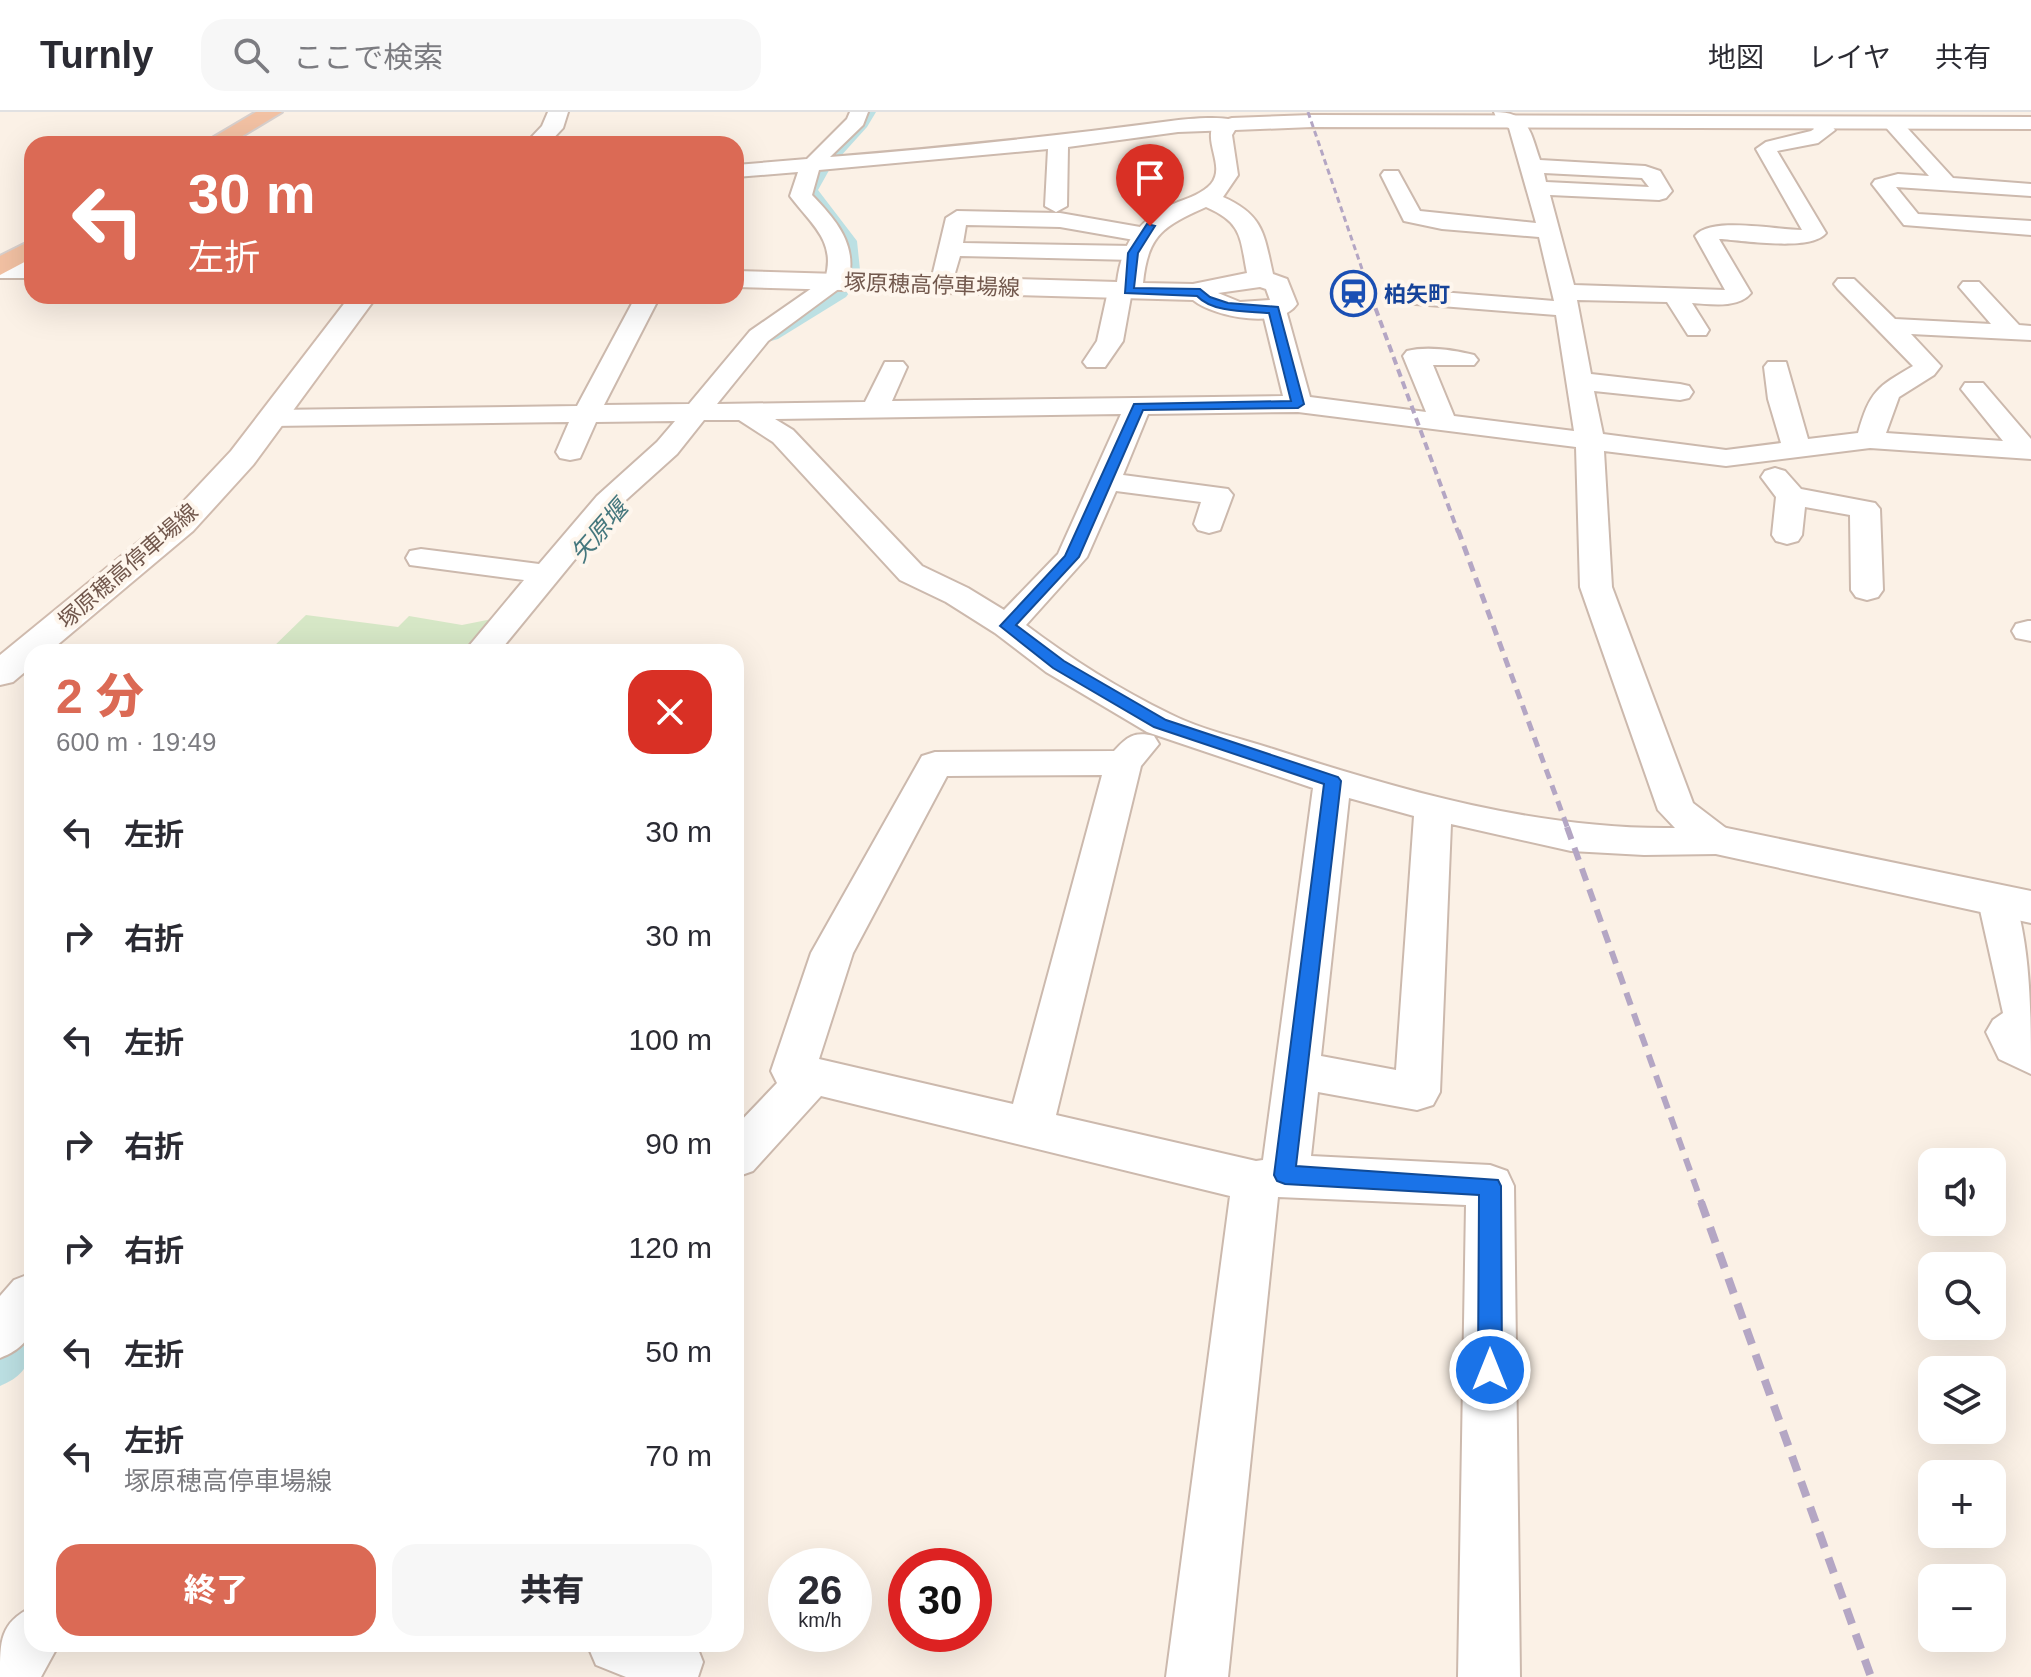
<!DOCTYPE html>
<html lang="ja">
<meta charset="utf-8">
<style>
:root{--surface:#fff;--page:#f7f7f7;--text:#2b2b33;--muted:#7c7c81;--line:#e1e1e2;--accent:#db6a55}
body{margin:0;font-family:Helvetica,"Noto Sans JP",sans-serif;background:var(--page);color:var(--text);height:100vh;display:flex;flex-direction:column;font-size:30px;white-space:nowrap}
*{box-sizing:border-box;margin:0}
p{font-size:26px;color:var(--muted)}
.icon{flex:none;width:44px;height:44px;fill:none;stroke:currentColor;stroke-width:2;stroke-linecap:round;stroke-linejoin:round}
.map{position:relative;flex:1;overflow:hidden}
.panel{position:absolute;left:24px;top:532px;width:720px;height:1008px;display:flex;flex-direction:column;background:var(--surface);border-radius:24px;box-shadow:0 8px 32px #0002}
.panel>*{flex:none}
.banner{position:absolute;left:24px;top:24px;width:720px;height:168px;border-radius:24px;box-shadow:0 8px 32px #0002;background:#db6a55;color:#fff;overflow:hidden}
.controls{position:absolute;left:1918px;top:1036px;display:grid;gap:16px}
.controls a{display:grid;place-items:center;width:88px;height:88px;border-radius:16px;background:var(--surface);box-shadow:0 8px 32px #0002;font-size:40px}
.speed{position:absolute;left:768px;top:1436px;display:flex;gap:16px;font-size:40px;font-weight:700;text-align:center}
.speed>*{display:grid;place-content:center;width:104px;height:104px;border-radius:50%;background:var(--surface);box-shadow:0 8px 32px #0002;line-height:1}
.speed small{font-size:20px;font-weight:400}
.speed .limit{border:12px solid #d22;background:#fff;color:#111}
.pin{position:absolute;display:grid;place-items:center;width:68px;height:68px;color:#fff;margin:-82px -34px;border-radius:50% 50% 50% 0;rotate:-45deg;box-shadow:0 0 8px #0007}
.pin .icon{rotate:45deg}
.me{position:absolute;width:88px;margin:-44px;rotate:0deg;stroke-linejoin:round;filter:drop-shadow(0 0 6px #0008)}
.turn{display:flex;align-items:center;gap:28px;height:168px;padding:0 32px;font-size:36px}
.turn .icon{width:104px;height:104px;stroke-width:2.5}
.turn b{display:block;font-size:56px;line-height:68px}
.round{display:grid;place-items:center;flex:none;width:84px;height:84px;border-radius:24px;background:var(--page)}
.headline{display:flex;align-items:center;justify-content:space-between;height:136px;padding:0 32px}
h1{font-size:48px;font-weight:800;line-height:60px;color:var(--accent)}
.button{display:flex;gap:16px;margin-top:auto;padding:16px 32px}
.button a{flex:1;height:92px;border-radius:24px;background:var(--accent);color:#fff;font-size:32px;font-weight:800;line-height:92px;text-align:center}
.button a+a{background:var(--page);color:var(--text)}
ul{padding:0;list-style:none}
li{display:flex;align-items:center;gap:24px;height:104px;padding:0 32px}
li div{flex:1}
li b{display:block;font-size:30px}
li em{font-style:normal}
header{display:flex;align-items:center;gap:48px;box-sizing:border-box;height:112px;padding:0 40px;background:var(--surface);border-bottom:2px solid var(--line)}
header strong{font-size:38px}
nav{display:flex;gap:44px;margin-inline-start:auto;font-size:28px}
.search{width:560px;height:72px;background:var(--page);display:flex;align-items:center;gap:20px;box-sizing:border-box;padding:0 28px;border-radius:24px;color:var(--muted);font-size:30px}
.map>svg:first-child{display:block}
.green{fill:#d6e7c6}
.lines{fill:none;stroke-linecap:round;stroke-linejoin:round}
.canal{fill:#bce0e3;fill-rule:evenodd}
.minor-casing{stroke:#ccb9ad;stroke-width:4}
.tertiary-casing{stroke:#ccb9ad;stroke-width:4}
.secondary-casing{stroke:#d0bbae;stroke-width:4}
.trunk-casing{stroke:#d8d0cd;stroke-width:4}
.minor{fill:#fff;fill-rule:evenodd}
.tertiary{fill:#fff;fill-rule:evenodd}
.secondary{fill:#fff;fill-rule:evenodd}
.trunk{fill:#f2c1a3;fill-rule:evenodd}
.rail-far4{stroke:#b4a6c4;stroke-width:3;stroke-dasharray:6 4;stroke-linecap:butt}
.rail-far3{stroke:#b4a6c4;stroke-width:4;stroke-dasharray:8 5;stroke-linecap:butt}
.rail-far2{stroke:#b4a6c4;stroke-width:5;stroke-dasharray:10 7;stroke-linecap:butt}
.rail-far1{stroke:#b4a6c4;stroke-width:6;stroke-dasharray:13 9;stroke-linecap:butt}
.rail{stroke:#b4a6c4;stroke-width:8;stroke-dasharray:16 11;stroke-linecap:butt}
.route{fill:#1a73e8;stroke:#114b97;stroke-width:2}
.labels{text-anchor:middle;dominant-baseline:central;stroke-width:8;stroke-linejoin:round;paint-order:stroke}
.far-street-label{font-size:22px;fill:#72584d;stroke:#fef6ed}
.far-transit-label{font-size:22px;font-weight:bold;fill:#164399;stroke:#fef6ed;text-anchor:start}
.far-water-label{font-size:24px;font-style:italic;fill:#45777d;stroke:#fef6ed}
</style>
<header>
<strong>Turnly</strong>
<div class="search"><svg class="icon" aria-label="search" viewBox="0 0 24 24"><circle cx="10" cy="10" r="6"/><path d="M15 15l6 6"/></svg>ここで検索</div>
<nav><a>地図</a><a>レイヤ</a><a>共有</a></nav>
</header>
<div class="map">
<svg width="2031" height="1565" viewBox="0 0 2031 1565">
<rect width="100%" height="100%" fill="#fbf1e6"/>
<path class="green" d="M306,503L398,515L409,504L462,513L497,506L470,540H268Z"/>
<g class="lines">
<g class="canal">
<path d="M860,0H876L867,15L839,46H827L825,42L827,38Z"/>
<path d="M823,48L832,53L818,78L857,129L860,158L857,162L850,164L840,158C841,114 817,113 800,78L817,49Z"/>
<path d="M839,175L849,181L846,185L778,227L771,229L760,223Z"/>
<path d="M32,1194C32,1230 40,1258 0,1274V1219L16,1200Z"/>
</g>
<defs>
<g id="minor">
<path d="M850,0H868L863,13L830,45C944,36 1057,24 1171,9C1186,7 1232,2 1242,12L1232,18L1178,20L1068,35L1067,94L1056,100L1045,94L1048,37L819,58L812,83C836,108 858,133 848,170L768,229L717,292L865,290L885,250H903L907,255L892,289L1283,284L1262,198L1265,193H1283L1286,198L1310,285L1426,300L1403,244L1407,239C1427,234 1454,238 1474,243L1478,248L1474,253H1433L1454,304L1574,319L1556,203L1403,191L1395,189L1391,184L1395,179L1403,177L1554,189L1539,125L1442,117L1404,109L1381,63L1384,59H1398L1420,99L1536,111L1509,16L1498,10L1494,0C1529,0 1530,19 1540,48L1645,54L1660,59L1672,79L1666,86L1659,88L1550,83L1574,173L1725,178L1695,124C1710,104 1777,118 1802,118L1756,37L1766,30L1811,19L1814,17L1809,11L1819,5L1826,7L1835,18L1818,31L1777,39L1826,121C1811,140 1743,128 1719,127L1751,181C1738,197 1710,192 1692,191L1709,218L1706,223H1688L1667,190L1577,188L1591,262L1680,272L1689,274L1693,280L1689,286L1680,288L1594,279L1603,322L1726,338L1781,331L1768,287L1764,255L1768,250H1786L1808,327L1858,321C1870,279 1877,275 1913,254L1838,177L1834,172L1838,167H1854L1895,207L1991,212L1959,175L1963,170H1979L2019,213L2031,214V228L1911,222L1941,254L1934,263L1899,285L1886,321L2003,329L1961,277L1965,271H1983L2031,327V347L1870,336L1726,354L1604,339L1612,475L1693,691L1731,720L1736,729L1731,738L1717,742L1644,743L1571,739L1451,712L1440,980L1433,993L1417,998L1318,980L1311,1044L1490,1053L1507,1059L1514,1074L1520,1565H1458L1466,1093L1278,1085L1228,1565H1166L1230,1084L821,984L753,1059L736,1065V1014L777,971L771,959L811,841L922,644L935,640L1114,639C1127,625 1134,619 1154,624L1159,632L1141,654L1056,1003L1256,1049L1263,1048L1313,676L1147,620L1046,560L995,521L946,490L900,468L773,330L739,308H704L677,342L617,396L499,540H464L524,468L410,453L406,446L410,439L421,437L539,452L597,384L657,330L675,309L596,310L580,346L570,348L560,346L556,340L569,310L272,314L262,312L258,306L262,300L272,298L577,294L636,184H660L604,293L689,292L750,219L825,167C837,129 810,111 790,84L798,60L736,65V53L807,47L847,7ZM1544,61L1642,66L1649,75L1546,70ZM1298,300L1576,335L1580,475L1658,698L1675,716C1538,718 1403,679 1273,637C1240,626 1201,618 1170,602C1119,577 1071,547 1026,513L1087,445L1116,379L1201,390L1194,412L1198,418L1209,421L1220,418L1233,383L1228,377L1123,363L1148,302ZM1121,302L1058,442L1004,498L968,476L922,454L793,318L775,307ZM1102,663L1013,992L819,947L853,841L947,664ZM1349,686L1414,704L1396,958L1321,944Z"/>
<path d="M1892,5L1899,7L1953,66L2031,72V84L1896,75L1918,102L2031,109V123L1904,113L1872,72L1875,68L1898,62L1929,64L1882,11Z"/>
<path d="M957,99L1060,101L1140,115L1151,122L1140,129L1060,115L966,113L963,131L1133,134L1141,136L1144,141L1141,146L1133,148L960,144L950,178H934L930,173L946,106Z"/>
<path d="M1120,172L1128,174L1132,179L1123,229L1105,255H1087L1083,250L1097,229L1108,179L1112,174Z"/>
<path d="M1775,356L1785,359L1801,377L1875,391L1880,397L1883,478L1878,485L1867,488L1856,485L1851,478L1850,403L1805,395L1802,423L1798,429L1787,432L1776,429L1772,423L1776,385L1761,365L1765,359Z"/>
<path d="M2028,509H2031V529L2016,526L2012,519L2016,512Z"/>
<path d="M1998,774L2012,779C2031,831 2031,904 2031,962L1999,947L1986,920L1993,908L2003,901L1978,789L1984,779Z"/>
<path d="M32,1161C32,1201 44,1229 0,1246V1184L14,1168Z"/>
<path d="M32,1495V1532H59L41,1565H0C0,1528 0,1511 32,1495Z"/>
<path d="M587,1532H696L703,1550L698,1565H626L596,1553Z"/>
</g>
<g id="tertiary">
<path d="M548,0H568L563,16L548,32H525L542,14Z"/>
<rect x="0" y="150" width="32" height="16"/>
<path d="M1717,714L2031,779V811L1702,739L1696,729L1702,719Z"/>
</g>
<g id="secondary">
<path d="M1312,3L2031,5V17L1312,15L1235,18L1232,23L1238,63L1223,85C1264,103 1264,123 1273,162L1287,167L1297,192C1280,218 1214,205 1193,188L736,175V159L1117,170C1122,129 1140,106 1178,90C1189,86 1203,81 1211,72C1226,54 1203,31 1214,11L1232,6ZM1206,95C1243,111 1240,126 1247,161L1193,172L1143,171C1148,122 1164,114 1206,95ZM1260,175L1266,177L1270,188L1240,190L1218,181Z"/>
<path d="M350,184H377L253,353L193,419L49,540H32V554L13,570L0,573V543L169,405L231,339Z"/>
</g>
<g id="trunk">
<path d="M256,0H282L229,32H202Z"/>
<path d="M32,128V146L0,163V144Z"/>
</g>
</defs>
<use href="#minor" class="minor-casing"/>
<use href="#tertiary" class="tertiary-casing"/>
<use href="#secondary" class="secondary-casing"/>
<use href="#trunk" class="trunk-casing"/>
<use href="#minor" class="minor"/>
<use href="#tertiary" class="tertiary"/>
<use href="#secondary" class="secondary"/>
<use href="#trunk" class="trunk"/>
<path class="rail-far4" d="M1308,0L1372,186"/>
<path class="rail-far3" d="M1371,184L1458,420"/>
<path class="rail-far2" d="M1458,418L1568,717"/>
<path class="rail-far1" d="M1567,715L1702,1092"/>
<path class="rail" d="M1701,1090L1871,1565"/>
</g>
<path class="route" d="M1147,112L1155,114L1138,141L1134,176L1200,177L1210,185L1228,191L1278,195L1304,292L1298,296L1143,298L1079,445L1016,513L1064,549L1166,608L1338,665L1341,669L1296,1054L1498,1068L1501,1074L1502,1258L1498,1266L1490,1270L1481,1266L1478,1258L1479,1083L1285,1072L1277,1069L1274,1063L1324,672L1154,615L1053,556L1000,514L1065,444L1134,292L1291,289L1269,201C1247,199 1213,201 1197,184L1125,181L1128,141Z"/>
<defs>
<symbol id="station-ring" viewBox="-11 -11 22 22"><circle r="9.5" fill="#fef6ed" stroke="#1a4fb4" stroke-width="1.5"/><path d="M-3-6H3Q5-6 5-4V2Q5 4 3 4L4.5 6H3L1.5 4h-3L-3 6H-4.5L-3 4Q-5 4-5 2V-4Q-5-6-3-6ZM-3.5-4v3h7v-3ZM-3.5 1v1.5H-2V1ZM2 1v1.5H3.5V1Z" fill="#1a4fb4"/></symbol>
</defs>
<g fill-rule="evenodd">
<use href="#station-ring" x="1328" y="156" width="51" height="51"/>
</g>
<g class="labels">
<g class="far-street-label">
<text transform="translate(932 173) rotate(2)">塚原穂高停車場線</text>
<text transform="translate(128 454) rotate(-41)">塚原穂高停車場線</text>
</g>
<g class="far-transit-label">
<text x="1384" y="182">柏矢町</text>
</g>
<g class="far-water-label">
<text transform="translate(599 419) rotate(-49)">矢原堰</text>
</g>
</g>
</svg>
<div class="controls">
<a><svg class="icon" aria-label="sound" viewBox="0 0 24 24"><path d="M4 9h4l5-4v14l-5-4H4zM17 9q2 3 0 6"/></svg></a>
<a><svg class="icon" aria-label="search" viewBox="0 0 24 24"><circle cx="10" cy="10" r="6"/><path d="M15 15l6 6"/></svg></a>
<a><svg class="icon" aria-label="layers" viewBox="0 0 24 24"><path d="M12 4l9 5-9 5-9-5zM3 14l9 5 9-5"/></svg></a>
<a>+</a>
<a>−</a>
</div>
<div class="speed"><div>26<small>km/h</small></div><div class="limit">30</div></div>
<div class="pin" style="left:1150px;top:114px;background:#d93025"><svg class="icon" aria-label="arrive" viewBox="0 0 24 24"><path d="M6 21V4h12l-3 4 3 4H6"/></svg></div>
<svg class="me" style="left:1490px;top:1258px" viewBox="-20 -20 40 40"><circle r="17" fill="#1a73e8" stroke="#fff" stroke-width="3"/><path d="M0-11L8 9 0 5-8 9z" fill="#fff"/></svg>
<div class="banner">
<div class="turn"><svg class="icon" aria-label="left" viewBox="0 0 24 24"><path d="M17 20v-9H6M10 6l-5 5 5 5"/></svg><div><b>30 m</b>左折</div></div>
</div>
<section class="panel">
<div class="headline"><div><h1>2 分</h1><p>600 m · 19:49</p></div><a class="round" style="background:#d93025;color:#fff"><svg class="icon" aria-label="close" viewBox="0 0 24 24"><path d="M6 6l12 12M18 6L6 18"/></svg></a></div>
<ul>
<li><svg class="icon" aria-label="left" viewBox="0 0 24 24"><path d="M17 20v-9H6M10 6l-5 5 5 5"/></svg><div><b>左折</b></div><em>30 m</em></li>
<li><svg class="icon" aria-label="right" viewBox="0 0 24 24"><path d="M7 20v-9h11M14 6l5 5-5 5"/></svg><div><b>右折</b></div><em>30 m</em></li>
<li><svg class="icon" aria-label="left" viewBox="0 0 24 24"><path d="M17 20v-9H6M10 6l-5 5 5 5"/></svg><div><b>左折</b></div><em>100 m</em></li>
<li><svg class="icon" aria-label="right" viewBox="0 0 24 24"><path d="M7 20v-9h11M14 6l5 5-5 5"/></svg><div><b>右折</b></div><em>90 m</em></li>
<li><svg class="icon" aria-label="right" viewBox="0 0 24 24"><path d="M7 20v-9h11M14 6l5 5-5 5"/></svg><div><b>右折</b></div><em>120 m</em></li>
<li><svg class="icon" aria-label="left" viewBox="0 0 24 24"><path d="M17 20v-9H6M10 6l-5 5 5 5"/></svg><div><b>左折</b></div><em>50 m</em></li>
<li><svg class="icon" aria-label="left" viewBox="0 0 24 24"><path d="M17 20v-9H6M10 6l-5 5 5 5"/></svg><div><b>左折</b><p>塚原穂高停車場線</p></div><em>70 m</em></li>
</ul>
<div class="button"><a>終了</a><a>共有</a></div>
</section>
</div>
